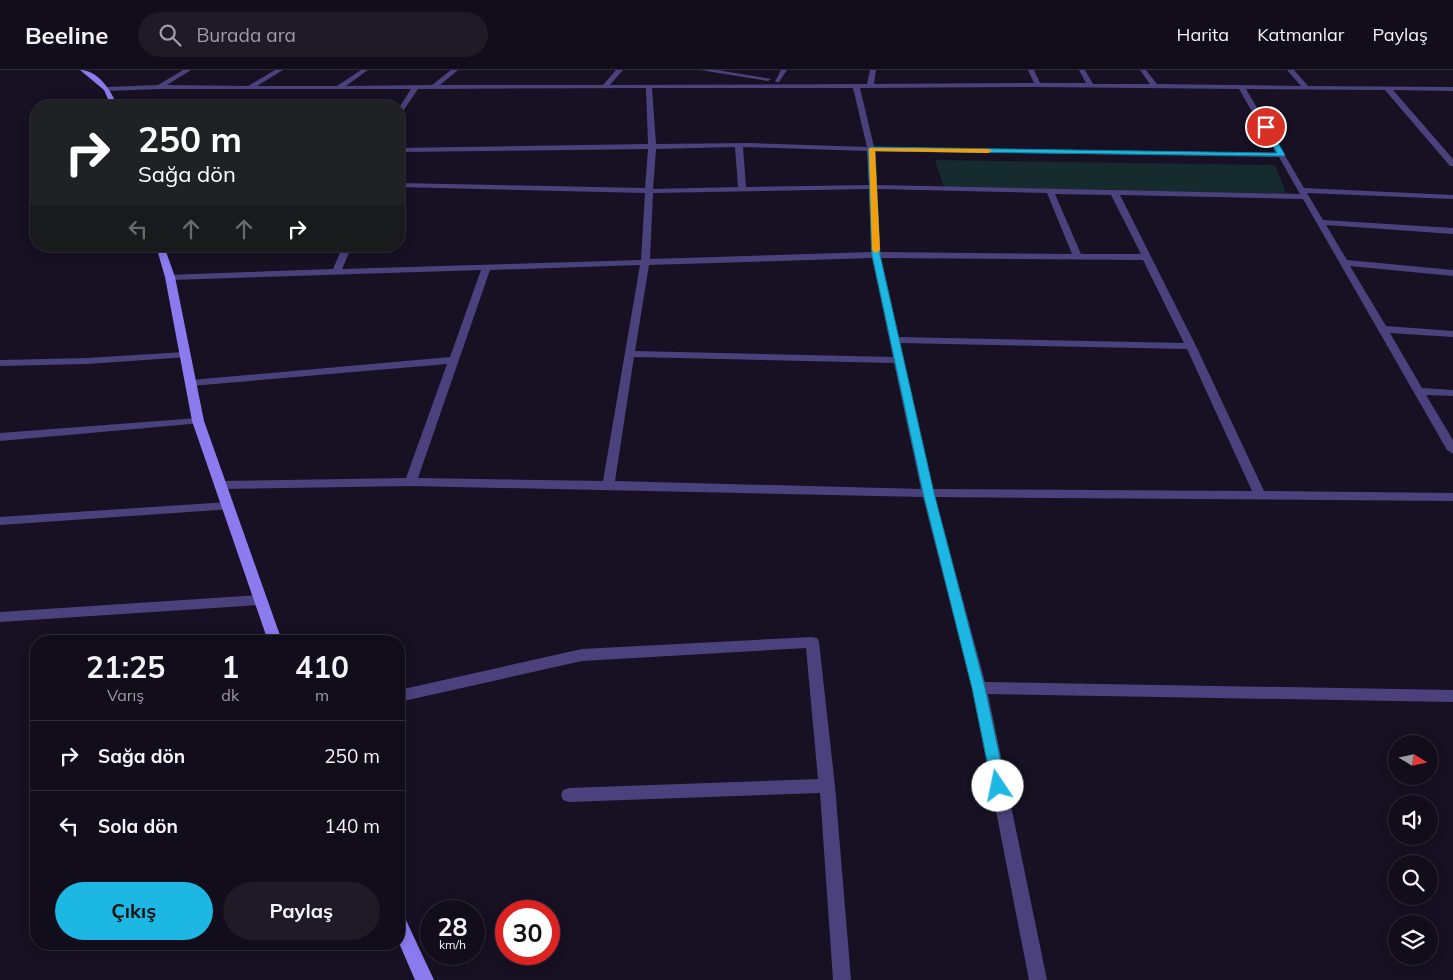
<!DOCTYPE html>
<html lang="tr">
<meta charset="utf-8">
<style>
:root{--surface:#110d1a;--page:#1e1b27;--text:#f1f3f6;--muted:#9c9ca2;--line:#302d39;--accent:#1cb8e3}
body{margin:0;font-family:Mulish,sans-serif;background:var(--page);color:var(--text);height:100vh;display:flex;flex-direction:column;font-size:19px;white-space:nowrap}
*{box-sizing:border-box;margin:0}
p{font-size:16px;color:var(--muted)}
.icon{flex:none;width:28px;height:28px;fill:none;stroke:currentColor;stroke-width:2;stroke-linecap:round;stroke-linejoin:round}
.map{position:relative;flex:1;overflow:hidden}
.details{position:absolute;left:30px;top:565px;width:375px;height:315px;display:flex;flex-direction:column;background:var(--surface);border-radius:20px;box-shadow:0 2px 12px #0003,0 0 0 1px var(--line)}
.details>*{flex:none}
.banner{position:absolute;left:30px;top:30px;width:375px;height:152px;border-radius:20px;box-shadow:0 2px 12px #0003,0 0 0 1px var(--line);background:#202124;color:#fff;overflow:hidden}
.needle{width:32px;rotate:100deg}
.controls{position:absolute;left:1388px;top:665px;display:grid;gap:10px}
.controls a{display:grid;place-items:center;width:50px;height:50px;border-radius:50%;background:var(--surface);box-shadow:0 2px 12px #0003,0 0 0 1px var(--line);font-size:25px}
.speed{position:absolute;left:420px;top:830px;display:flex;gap:10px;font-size:25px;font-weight:700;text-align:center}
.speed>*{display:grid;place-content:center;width:65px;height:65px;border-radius:50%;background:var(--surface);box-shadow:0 2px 12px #0003,0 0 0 1px var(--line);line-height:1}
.speed small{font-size:12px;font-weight:400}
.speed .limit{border:8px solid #d22;background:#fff;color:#111}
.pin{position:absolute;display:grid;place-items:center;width:42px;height:42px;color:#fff;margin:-21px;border:2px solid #fff;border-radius:50%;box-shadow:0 1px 5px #0007}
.me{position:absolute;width:55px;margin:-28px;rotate:349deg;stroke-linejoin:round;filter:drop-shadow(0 0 4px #0008)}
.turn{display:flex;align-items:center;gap:18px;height:105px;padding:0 25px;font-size:22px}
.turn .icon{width:65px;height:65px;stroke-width:2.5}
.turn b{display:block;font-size:35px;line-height:42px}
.lanes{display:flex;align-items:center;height:48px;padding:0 25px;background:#0003;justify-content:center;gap:25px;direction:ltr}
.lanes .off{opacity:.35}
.eta{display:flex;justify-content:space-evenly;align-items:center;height:85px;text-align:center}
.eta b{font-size:30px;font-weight:700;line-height:35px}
.cta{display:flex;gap:10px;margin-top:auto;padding:10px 25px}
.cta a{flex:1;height:58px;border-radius:30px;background:var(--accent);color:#111;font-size:20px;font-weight:700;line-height:58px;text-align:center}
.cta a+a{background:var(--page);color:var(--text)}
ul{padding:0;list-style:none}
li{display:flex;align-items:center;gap:15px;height:70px;padding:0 25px;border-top:1px solid var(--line)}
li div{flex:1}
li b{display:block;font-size:19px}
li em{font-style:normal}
header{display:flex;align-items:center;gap:30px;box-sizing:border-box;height:70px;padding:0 25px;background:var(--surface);border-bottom:1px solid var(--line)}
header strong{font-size:24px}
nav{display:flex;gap:28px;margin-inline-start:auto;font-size:18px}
.search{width:350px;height:45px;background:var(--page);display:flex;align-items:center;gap:12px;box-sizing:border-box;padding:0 18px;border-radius:28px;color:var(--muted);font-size:19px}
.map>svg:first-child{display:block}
.green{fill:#152b2d}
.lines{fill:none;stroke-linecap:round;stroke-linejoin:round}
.street{fill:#4b427d;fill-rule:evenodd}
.secondary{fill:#8b7bef;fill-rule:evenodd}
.route{fill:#1cb8e3;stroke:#127894}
.slow{fill:#f59e0b}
</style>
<header>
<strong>Beeline</strong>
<div class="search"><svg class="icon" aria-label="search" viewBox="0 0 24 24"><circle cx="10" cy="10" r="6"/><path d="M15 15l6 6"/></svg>Burada ara</div>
<nav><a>Harita</a><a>Katmanlar</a><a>Paylaş</a></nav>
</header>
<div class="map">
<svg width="1453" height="910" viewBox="0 0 1453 910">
<rect width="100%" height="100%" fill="#171123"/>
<path class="green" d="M935,90L1275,95L1286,123L945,121Z"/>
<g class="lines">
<g class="street">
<path d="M183,0H191L167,15L248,16L275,0H283L257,16H337L361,0H368L346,16L432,15L451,0H458L440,15H603L616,0H623L610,15L867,14L870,0H876L874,14L1034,13L1028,0H1034L1040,13H1086L1079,0H1085L1093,14H1150L1140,0H1146L1157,14L1301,16L1287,0H1294L1308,16L1453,17V21L1393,20L1453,89V96H1450L1385,20L1246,19L1304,118L1453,125V129L1307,123L1323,150L1453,158V164L1326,155L1347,190L1453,200V206L1350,196L1386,256L1453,261V267L1390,263L1422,318L1453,320V326L1426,325L1453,370V384L1447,380L1303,129L1120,125L1196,276L1264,421L1453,423V431L935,427L985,612L1453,620V632L988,624L1047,910H1029L972,618L923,427L411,416L220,419L214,415L220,411L406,408L447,294L191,316L186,313L191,310L450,287L481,200L170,210L167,209V205L333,199L343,176H352L342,199L641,190L645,123L399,117V113L645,118L648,79L399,82V78L648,74L646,18L418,19L401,44L399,45V38L411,19H159L107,21L104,19L107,17L158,15ZM1038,17L1239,19L1276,83L874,77L860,18ZM652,18H853L867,77L750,73L656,74ZM735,77L738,117L653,119L656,79ZM743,77L867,81L869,115L746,117ZM875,81L1279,87L1300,124L877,115ZM869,119L871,182L650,189L653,123ZM877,119L1047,123L1072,184L880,182ZM1055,124L1111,125L1141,184H1081ZM872,188L893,287L635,281L649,195ZM881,188L1143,190L1184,273L899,267ZM640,195L603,411L418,408L490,200ZM900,273L1187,279L1252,421L933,419ZM634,287L894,293L921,419L615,411Z"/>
<path d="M700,0H717L771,9L768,11Z"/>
<path d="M781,0H787L779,12H775Z"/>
<path d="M184,282L189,285L188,287L87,294L0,296V290L87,288Z"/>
<path d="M198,348L204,351L202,353L0,371V363Z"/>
<path d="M228,432L232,433L234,436L232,439L0,455V447Z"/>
<path d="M260,525L265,526L267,530L265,534L260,535L0,552V542Z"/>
<path d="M812,567L817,568L819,572L835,716L851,910H833L820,723L569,732L563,730L561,725L563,720L569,718L818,709L806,578L582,591L399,632V620L582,579Z"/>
</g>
<g class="secondary">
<path d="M80,0C98,0 112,21 117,36H111L104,20Z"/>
<path d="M156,176H164L175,207L204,351L282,571H268L192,351L165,207Z"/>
<path d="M399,845L405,848L434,910H415L399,873Z"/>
</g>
</g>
<path class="route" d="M1266,55L1269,57L1285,85L1284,86L875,81L880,185L934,423L985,618L1006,716L1004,720L998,722L993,720L972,618L923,423L872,185L868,79L871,77L1277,83L1262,57Z"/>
<path class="slow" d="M869,78L988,79L992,81L988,83L875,81L880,180L876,183L872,180Z"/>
</svg>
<div class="controls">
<a><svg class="needle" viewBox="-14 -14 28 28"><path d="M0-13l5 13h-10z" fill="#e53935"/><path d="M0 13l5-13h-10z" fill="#9c9ca2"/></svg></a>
<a><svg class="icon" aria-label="sound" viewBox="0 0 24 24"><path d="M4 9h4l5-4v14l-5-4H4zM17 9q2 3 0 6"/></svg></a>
<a><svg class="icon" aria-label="search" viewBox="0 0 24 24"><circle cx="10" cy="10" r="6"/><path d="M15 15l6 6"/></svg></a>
<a><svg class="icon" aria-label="layers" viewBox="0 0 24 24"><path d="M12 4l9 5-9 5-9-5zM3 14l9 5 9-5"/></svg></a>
</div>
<div class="speed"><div>28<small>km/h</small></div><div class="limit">30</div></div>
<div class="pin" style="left:1266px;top:57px;background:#d93025"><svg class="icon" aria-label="arrive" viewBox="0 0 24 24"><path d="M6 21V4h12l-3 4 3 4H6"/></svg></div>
<svg class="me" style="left:998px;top:716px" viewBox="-20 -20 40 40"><circle r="19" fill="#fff"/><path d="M0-13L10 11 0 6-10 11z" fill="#1cb8e3"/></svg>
<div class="banner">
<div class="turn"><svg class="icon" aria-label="right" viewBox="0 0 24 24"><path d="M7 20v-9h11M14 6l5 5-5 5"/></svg><div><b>250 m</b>Sağa dön</div></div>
<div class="lanes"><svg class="icon off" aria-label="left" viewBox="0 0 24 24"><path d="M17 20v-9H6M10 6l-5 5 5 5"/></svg><svg class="icon off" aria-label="ahead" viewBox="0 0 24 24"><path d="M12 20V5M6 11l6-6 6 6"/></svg><svg class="icon off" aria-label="ahead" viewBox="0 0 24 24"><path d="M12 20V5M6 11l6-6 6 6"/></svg><svg class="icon" aria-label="right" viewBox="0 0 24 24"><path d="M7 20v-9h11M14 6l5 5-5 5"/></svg></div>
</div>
<section class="details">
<div class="eta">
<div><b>21:25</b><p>Varış</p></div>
<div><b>1</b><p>dk</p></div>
<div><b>410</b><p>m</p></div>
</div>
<ul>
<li><svg class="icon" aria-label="right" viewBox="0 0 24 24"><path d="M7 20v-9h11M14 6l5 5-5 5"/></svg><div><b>Sağa dön</b></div><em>250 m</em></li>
<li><svg class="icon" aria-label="left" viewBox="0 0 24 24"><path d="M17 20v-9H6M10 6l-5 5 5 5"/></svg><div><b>Sola dön</b></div><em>140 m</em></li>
</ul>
<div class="cta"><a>Çıkış</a><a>Paylaş</a></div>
</section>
</div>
